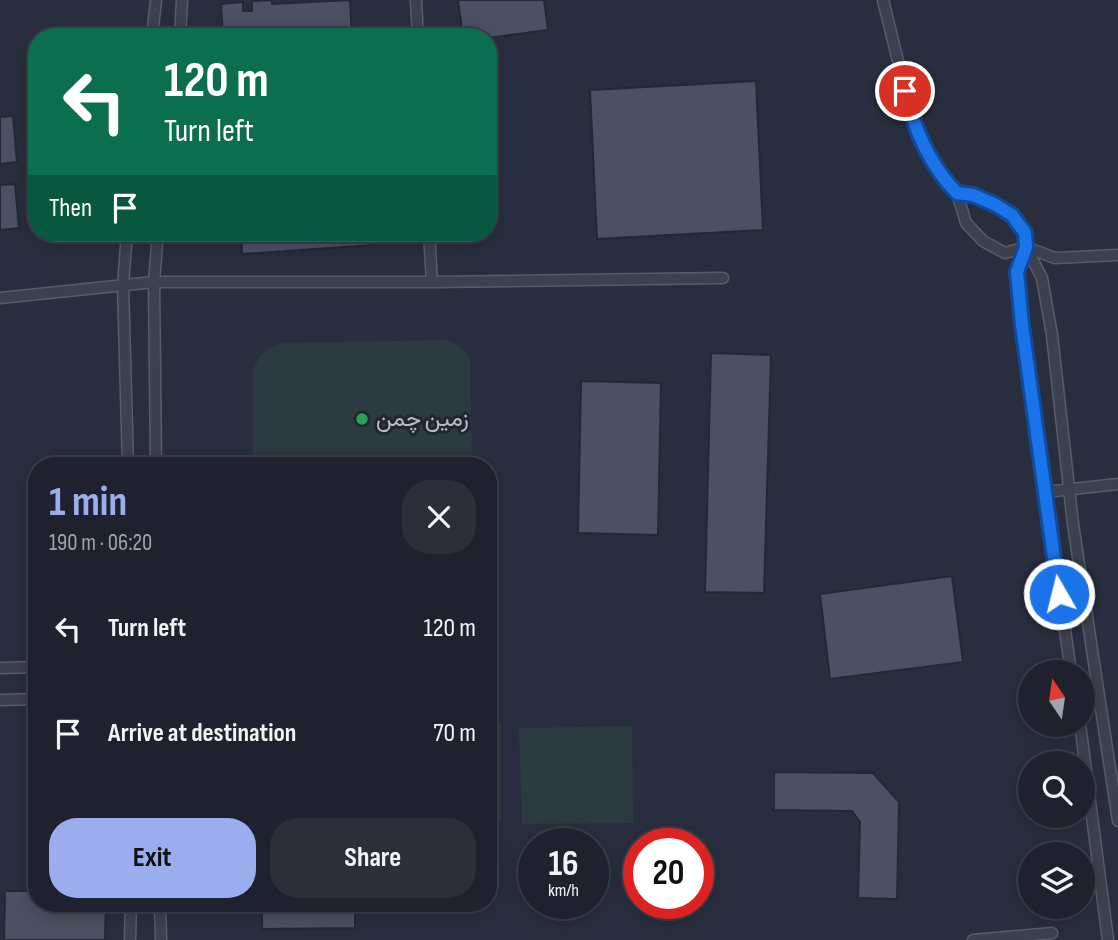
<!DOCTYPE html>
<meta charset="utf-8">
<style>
:root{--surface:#1f222e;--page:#2c2f3a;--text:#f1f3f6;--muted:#a1a4aa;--line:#3c3f4a;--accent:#9badec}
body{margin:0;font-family:"Sofia Sans Condensed",Vazirmatn,sans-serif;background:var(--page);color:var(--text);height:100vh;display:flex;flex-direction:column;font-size:26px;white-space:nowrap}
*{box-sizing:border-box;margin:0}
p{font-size:23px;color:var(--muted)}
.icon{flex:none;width:38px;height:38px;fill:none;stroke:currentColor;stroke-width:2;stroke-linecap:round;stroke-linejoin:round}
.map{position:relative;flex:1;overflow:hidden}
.sheet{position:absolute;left:28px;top:457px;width:469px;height:455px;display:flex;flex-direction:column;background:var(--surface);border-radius:28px;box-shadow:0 4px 18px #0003,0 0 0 2px var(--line)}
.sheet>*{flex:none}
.hud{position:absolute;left:28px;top:28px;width:469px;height:214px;border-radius:28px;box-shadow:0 4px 18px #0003,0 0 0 2px var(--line);background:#0b6e4f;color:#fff;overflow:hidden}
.needle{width:46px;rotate:347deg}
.tools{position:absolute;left:1018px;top:660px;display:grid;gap:14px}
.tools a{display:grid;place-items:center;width:77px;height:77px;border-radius:50%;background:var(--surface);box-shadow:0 4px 18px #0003,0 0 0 2px var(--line);font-size:35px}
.speed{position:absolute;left:518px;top:828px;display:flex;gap:14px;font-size:35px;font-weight:700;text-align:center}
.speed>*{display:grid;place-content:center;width:91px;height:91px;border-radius:50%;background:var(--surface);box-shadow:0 4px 18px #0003,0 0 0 2px var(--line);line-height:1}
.speed small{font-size:18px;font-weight:400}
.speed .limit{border:10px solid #d22;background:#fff;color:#111}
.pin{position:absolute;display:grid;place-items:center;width:60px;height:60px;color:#fff;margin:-30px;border:4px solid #fff;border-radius:50%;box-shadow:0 2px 7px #0007}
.me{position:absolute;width:77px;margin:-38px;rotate:352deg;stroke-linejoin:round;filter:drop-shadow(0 0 5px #0008)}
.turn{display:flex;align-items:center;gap:24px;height:147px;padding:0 21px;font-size:32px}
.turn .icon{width:91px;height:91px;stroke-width:2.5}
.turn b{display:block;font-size:49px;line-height:60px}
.then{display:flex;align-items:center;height:66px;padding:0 21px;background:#0003;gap:14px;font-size:26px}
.round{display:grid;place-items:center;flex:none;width:74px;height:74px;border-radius:28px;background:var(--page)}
.overview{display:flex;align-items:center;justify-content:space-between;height:119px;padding:0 21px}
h1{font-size:42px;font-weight:700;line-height:52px;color:var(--accent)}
.cta{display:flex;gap:14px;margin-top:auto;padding:14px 21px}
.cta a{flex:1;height:80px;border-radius:28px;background:var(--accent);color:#111;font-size:28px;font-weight:700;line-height:80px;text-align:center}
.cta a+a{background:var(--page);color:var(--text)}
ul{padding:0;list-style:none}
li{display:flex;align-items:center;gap:21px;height:105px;padding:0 21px}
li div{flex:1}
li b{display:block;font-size:26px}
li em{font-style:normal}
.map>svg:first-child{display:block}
.green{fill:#2c3b40}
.building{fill:#4b5162;stroke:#232835;stroke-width:2}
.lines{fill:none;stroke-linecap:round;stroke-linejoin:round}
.lane-casing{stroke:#585c69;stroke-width:13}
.lane{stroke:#3d414e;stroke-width:10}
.route-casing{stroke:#114b97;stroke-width:18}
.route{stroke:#1a73e8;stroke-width:12}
.leisure-dot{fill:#2e9e5b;stroke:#212633;stroke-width:2.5}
.labels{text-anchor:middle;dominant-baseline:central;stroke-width:6;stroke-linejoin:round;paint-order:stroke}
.poi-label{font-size:23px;fill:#b9bdc9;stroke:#212633;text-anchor:start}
</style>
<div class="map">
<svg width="1118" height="940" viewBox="0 0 1118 940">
<rect width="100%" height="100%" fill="#292e3e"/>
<g class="green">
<path d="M448,340L461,347L470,359L472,465H253V372C258,355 265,348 283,343Z"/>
<rect x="488" y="723" width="13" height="98"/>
<path d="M632,726L633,823L522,824L519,728Z"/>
</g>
<g class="building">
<path d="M272,0V4L350,0L352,37H223L221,4L243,2V11H252V1Z"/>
<path d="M458,0H544L548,30L488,38L463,37Z"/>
<path d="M756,81L763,230L597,239L590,90Z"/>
<path d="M13,116L17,162L0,164V117Z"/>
<path d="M15,184L19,228L0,230V185Z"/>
<path d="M241,233H372L373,245L242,254Z"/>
<path d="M711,353L771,355L764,593L705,592Z"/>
<path d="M581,381L661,383L658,535L578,533Z"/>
<path d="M952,576L963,662L830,679L820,594Z"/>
<path d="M774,772L873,773L899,802L897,899L858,898L860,822L852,811L774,810Z"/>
<path d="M5,891H37V903H106L105,940H4Z"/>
<path d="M262,903H355V928L262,929Z"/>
</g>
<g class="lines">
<defs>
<g id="lane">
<path d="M416,0L418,37"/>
<path d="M883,0L911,114L940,176L957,193L966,223L983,241L1005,253L1026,247L1055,258L1118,255"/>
<path d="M152,37L156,0"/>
<path d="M180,37L182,0"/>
<path d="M957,193L973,195L1012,215L1025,233L1026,247L1042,278L1052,335L1073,524L1118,821"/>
<path d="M127,233L123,285L128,466"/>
<path d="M429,233L432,282"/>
<path d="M1026,247L1017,272L1022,325L1071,672"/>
<path d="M0,298L154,282H432L723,278"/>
<path d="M156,466L154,282L158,233"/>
<path d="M1046,492L1118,484"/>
<path d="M0,668L37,667"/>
<path d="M0,700L37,699"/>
<path d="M1080,724L1108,940"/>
<path d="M160,903L161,940"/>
<path d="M130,940L131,903"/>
<path d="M973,940L1052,933"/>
</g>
</defs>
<use href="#lane" class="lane-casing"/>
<use href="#lane" class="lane"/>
</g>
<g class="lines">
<defs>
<path id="route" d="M905,91C914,128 930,166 957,193L973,195L994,204L1012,215L1025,233L1026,247L1017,272L1022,325L1059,594"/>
</defs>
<use href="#route" class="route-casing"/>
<use href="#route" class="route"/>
</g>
<circle class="leisure-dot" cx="362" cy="419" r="7"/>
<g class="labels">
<g class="poi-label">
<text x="376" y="419">زمین چمن</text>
</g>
</g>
</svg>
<div class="tools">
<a><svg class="needle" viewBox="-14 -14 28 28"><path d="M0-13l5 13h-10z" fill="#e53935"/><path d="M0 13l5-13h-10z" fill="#a1a4aa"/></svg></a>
<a><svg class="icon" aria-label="search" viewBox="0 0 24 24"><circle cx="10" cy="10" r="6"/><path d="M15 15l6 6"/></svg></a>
<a><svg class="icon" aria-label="layers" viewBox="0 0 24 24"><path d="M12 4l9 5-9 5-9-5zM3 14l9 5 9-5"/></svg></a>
</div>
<div class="speed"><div>16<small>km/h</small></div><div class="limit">20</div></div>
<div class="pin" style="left:905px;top:91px;background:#d93025"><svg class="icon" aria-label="arrive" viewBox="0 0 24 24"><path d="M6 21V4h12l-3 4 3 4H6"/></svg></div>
<svg class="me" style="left:1059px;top:594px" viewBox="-20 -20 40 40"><circle r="17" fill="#1a73e8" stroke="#fff" stroke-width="3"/><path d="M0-11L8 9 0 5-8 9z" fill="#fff"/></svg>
<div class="hud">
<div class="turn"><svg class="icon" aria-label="left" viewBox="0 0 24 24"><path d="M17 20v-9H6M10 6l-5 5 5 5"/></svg><div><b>120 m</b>Turn left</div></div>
<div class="then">Then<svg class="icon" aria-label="arrive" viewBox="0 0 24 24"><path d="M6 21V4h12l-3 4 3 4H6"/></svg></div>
</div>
<section class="sheet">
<div class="overview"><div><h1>1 min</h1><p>190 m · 06:20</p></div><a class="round"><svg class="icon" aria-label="close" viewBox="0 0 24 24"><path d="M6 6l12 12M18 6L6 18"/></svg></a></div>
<ul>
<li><svg class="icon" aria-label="left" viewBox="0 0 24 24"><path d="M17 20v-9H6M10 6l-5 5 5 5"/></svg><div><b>Turn left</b></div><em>120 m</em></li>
<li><svg class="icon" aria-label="arrive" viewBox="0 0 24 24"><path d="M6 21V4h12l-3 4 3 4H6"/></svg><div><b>Arrive at destination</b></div><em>70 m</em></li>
</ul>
<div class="cta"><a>Exit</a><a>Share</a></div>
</section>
</div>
